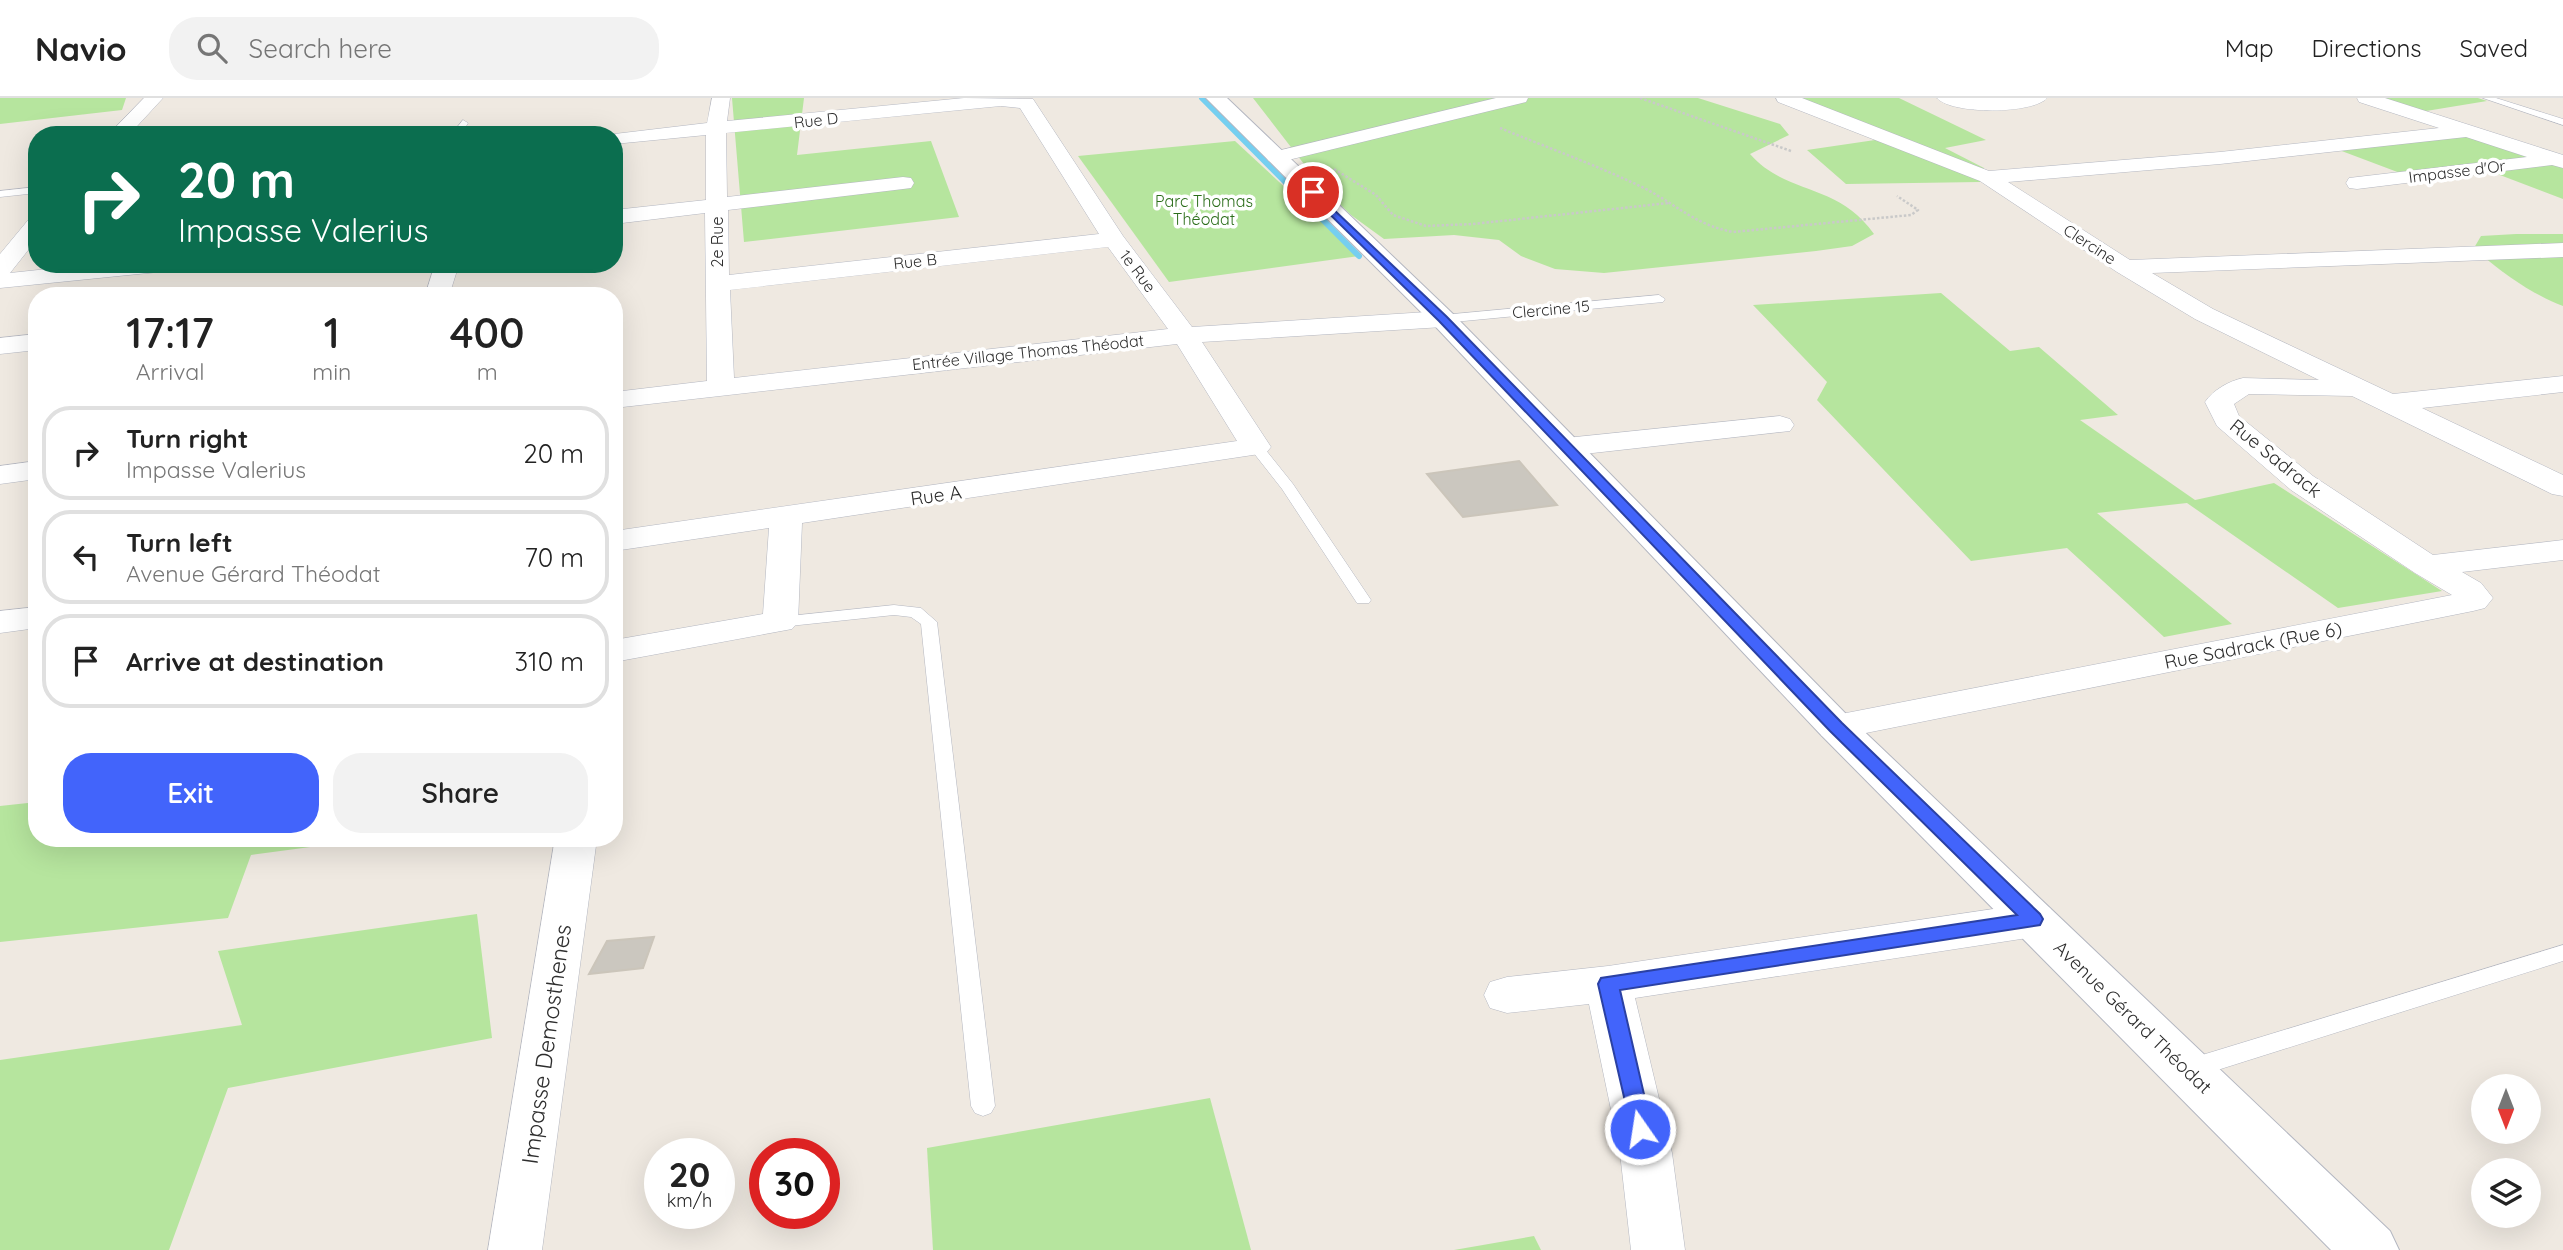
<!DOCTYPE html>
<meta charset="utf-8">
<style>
:root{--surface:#fff;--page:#f2f2f2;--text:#222;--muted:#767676;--line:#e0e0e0;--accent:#4264fb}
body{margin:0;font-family:Quicksand,sans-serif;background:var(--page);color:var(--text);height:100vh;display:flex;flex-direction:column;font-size:26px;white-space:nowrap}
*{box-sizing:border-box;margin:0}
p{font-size:23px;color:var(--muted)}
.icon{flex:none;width:38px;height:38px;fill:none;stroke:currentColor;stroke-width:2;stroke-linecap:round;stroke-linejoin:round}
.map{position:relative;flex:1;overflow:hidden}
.panel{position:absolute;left:28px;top:189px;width:595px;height:560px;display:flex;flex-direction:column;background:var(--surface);border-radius:28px;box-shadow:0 7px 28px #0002}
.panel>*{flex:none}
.hud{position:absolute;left:28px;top:28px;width:595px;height:147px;border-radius:28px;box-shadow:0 7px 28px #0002;background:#0b6e4f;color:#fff;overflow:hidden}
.needle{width:46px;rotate:180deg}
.controls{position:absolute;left:2471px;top:976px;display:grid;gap:14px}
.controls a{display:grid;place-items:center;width:70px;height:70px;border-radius:50%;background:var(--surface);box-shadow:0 7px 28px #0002;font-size:35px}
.speed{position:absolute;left:644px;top:1040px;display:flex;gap:14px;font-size:35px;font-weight:700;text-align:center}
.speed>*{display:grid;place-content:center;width:91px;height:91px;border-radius:50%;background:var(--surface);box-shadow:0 7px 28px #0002;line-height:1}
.speed small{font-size:18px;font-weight:400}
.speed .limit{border:10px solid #d22;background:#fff;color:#111}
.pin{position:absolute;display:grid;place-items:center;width:60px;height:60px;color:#fff;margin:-30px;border:4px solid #fff;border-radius:50%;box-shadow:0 2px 7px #0007}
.me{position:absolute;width:77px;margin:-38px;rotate:347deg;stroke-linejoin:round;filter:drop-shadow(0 0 5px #0008)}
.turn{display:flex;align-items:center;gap:24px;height:147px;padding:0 35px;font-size:32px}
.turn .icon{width:91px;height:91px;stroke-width:2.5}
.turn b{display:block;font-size:49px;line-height:60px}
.eta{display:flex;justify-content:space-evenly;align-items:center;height:119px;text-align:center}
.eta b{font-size:42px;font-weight:600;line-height:49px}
.cta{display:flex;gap:14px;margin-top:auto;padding:14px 35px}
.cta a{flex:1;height:80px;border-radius:28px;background:var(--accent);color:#fff;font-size:28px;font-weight:600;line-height:80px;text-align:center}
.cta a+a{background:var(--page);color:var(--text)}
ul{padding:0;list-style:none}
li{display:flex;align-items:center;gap:21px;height:94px;margin:0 14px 10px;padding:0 21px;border:4px solid var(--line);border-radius:28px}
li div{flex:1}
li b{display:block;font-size:26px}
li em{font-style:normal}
header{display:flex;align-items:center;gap:42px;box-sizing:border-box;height:98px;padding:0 35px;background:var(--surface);border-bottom:2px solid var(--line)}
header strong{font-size:33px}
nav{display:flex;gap:38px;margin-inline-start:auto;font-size:24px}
.search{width:490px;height:63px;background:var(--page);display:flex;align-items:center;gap:18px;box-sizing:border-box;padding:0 24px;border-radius:28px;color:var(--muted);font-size:26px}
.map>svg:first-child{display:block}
.green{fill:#b6e59e}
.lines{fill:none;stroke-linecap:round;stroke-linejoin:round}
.stream{stroke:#75cff0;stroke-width:6}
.building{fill:#cbc7bf;stroke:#cbc5ba;stroke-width:2}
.lane-casing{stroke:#b4b7c1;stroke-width:1}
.street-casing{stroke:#b4b7c1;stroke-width:1}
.secondary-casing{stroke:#b4b7c1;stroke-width:2}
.path{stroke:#c9c9c9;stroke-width:2.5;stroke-dasharray:2.5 2;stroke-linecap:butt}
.lane{fill:#fff;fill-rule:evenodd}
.street{fill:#fff;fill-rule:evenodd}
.secondary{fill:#fff;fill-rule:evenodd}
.route{fill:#4264fb;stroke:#2b41a3;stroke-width:2}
.labels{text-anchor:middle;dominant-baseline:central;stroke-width:7;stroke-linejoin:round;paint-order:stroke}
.far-street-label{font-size:16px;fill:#2e2e2e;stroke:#fff}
.far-park-label{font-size:16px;fill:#2c6e1b;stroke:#fff}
.street-label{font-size:19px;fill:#2e2e2e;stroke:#fff}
.near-street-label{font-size:23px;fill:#2e2e2e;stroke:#fff}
</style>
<header>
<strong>Navio</strong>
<div class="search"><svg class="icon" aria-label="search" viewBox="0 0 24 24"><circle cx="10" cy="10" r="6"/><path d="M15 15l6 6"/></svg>Search here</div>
<nav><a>Map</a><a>Directions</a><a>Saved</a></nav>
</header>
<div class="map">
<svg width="2563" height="1152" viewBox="0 0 2563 1152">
<rect width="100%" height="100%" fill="#efe9e1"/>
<g class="green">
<path d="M0,0H126L122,12L0,26Z"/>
<path d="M732,0H804L797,57L931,43L959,119L744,144Z"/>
<path d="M1253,0H1698L1780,26L1789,37L1750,56C1787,98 1838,84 1874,136L1852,148L1816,153L1604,175L1555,171L1521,158L1499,142L1454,137L1384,141L1351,117L1321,88Z"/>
<path d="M1800,0H1899L1986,42L1945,50L1984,70L1980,84L1846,86L1807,52L1875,42Z"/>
<path d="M2375,0H2478L2487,3L2420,14Z"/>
<path d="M2465,37L2563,70V101L2492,74L2416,81L2339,52Z"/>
<path d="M1235,43L1359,158L1169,184L1078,58Z"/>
<path d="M2516,136H2563V208C2531,196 2499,173 2474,150L2481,138Z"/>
<path d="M1941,195L2010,253L2039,249L2118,317L2080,322L2195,402L2274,385L2442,493L2338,510L2187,405L2097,415L2232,526L2164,539L2067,450L1971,463L1817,302L1827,284L1753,207Z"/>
<path d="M37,704V740H378L251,757L228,820L0,844V708Z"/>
<path d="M477,816L492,940L228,990L169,1152H0V962L242,927L218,853Z"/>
<path d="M1210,1000L1251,1152H933L927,1050Z"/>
<path d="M1534,1138L1541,1152H1454Z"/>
</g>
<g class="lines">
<path class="stream" d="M1202,0L1359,158"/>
</g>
<g class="building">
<path d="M1519,363L1557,407L1463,419L1427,376Z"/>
<path d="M654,839L643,870L589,876L607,843Z"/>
</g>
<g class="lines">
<defs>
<g id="lane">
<path d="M2483,0H2496L2563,21V27Z"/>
<path d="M463,22L468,25L461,37H451Z"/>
<path d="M37,89V95L0,99V93Z"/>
<path d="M1659,197L1665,201L1663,204L1443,225L1437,221L1443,217Z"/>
<path d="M1256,345L1261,346L1293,386L1371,502L1369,505H1357L1282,391L1249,349Z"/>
<path d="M894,507L921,510L937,524L995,1008L991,1015L983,1018L975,1015L971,1008L921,526L911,519L894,517L780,529L772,524L780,519Z"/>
<path d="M2563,847V863L2189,981L2181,978L2177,971L2181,964L2189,961Z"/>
</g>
<g id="street">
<path d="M144,0H163L129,37H108Z"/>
<path d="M712,0H730L727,23L964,0L1033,1L1123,138L1192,229L1443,213L1452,216L1456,221L1452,226L1443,229L1202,244L1271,349L1266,355L802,425L798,524L792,531L614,564V542L763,516L769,430L614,453V433L1237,343L1177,246L614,310V294L707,283L705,115L614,126V112L706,102V37L614,46V37H606L707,25ZM1001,8L1020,10L1099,136L729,177L728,112L903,91L911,90L914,85L911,80L903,79L727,99L726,35ZM1108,149L1168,231L734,280L730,192Z"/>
<path d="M1496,0H1528L1526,4L1276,65L1269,63L1266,59L1269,55Z"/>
<path d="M1776,0H1802L1989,73L2220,54L2439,30L2359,4L2357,0H2385L2563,57V70L2552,67L2357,91L2349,90L2346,85L2349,80L2527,59L2466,39L2220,66L2008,84L2130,162L2563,145V159L2152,175L2213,211L2393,296L2563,278V294L2422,310L2563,377V398L2552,396L2352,298L2249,296L2234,306L2239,318L2313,378L2433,457L2563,442V462L2462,474L2481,485L2493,500L2485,510L2473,513L1836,641L1822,638L1817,629L1822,620L1836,617L2452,497L2415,475L2291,392L2217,328L2205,304C2213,292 2229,283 2243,280L2319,282L2195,221L2117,174L1980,83L1778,4Z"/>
<path d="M1937,0H2047C2034,16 1951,17 1937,0Z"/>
<path d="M210,31H234L244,37H200Z"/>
<path d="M37,119V141L10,175L94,166H180L176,171L168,173L0,190V156L29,121Z"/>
<path d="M435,166H459L449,198H425Z"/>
<path d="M37,236V252L0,256V240Z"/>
<path d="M1780,318L1790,321L1794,327L1790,333L1566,358L1556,355L1551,349L1556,343L1566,340Z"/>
<path d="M37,363V381L0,386V368Z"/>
<path d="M37,509V530L0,535V513Z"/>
<path d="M555,740H597L542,1152H488Z"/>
<path d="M2034,805L2050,810L2056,822L2050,834L2034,839L1635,900L1672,1055L1685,1152H1631L1620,1055L1589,906L1507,915L1490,910L1484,897L1490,884L1507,879L1608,868Z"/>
</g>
<path id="secondary" d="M1206,0H1227L1452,215L1850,620L2390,1133L2399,1152H2331L1822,638L1434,227Z"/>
</defs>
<use href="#lane" class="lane-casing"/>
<use href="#street" class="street-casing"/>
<use href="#secondary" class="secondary-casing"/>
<g class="path">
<path d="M1640,0L1791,53"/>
<path d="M1500,30C1548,50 1599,68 1646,91C1678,108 1696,127 1733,134L1911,117L1918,112L1897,98"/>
<path d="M1334,71L1376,97L1393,117L1426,128L1473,126L1669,105"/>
</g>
<use href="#lane" class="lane"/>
<use href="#street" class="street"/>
<use href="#secondary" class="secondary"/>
</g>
<path class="route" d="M1313,92L1447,219L1842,625L2040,816L2043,821L2040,827L1620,892L1652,1031L1648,1038L1640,1041L1633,1038L1598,886L1601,880L2017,817L1830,633L1439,223L1309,96L1308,94Z"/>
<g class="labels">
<g class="far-street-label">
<text transform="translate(816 22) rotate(-6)">Rue D</text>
<text transform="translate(2457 73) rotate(-7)">Impasse d'Or</text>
<text transform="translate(717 144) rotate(-90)">2e Rue</text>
<text transform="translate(2090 146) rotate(33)">Clercine</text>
<text transform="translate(915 163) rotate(-6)">Rue B</text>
<text transform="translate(1138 173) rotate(53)">1e Rue</text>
<text transform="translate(1551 211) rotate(-5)">Clercine 15</text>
<text transform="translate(1028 254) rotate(-6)">Entrée Village Thomas Théodat</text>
</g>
<g class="far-park-label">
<text x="1204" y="103">Parc Thomas<tspan x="1204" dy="18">Théodat</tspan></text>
</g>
<g class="street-label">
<text transform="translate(2276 360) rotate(39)">Rue Sadrack</text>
<text transform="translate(936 397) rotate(-8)">Rue A</text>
<text transform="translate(2253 547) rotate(-11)">Rue Sadrack (Rue 6)</text>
<text transform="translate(2133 919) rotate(44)">Avenue Gérard Théodat</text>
</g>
<g class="near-street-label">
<text transform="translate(546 946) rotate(-82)">Impasse Demosthenes</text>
</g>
</g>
</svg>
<div class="controls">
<a><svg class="needle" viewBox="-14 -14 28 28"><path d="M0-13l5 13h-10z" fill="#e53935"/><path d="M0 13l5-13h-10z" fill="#767676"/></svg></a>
<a><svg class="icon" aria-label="layers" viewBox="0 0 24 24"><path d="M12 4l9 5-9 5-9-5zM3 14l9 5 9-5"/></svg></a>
</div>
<div class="speed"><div>20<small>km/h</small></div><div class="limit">30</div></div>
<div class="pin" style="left:1313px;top:94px;background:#d93025"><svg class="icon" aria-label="arrive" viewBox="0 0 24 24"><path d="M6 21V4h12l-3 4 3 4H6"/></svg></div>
<svg class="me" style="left:1640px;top:1031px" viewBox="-20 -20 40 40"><circle r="17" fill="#4264fb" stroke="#fff" stroke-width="3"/><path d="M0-11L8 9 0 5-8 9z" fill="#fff"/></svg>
<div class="hud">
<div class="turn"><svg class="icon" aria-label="right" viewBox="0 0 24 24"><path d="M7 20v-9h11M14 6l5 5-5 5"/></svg><div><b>20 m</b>Impasse Valerius</div></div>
</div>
<section class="panel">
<div class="eta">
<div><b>17:17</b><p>Arrival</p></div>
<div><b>1</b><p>min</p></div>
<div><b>400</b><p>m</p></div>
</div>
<ul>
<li><svg class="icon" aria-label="right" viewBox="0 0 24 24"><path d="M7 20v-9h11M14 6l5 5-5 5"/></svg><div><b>Turn right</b><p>Impasse Valerius</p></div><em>20 m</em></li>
<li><svg class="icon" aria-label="left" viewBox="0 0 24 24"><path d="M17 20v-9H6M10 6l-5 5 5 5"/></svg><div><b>Turn left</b><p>Avenue Gérard Théodat</p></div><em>70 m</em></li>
<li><svg class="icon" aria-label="arrive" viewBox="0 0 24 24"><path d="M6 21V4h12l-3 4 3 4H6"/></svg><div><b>Arrive at destination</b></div><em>310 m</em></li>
</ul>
<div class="cta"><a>Exit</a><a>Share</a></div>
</section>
</div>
